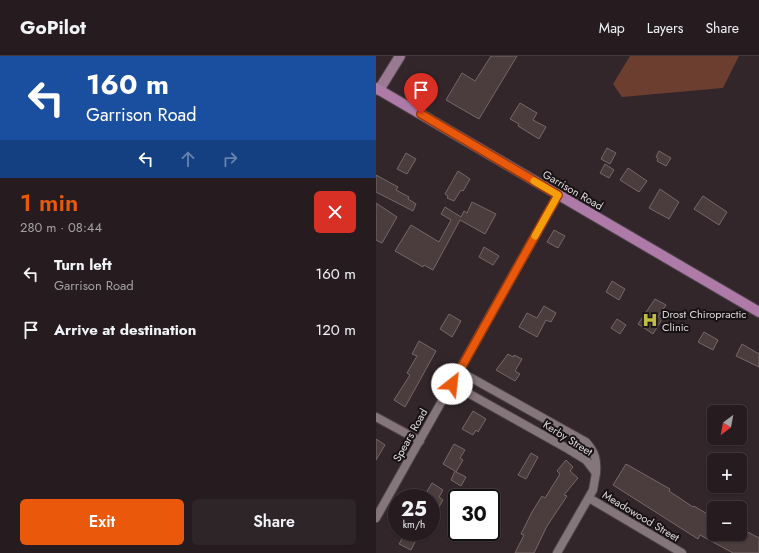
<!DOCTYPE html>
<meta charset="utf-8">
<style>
:root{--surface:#261c20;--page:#2e2529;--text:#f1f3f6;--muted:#a4a1a5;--line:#423a3e;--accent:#ea580c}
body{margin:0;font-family:Jost,sans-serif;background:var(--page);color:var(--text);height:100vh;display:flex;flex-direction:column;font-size:15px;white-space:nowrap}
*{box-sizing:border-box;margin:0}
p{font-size:13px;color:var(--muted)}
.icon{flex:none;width:22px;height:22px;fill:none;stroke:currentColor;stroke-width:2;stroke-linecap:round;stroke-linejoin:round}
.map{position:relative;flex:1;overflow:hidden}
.panel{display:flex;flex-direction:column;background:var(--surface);width:376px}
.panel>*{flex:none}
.top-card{background:#1a4fa0;color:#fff;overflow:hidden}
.needle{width:26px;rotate:212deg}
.controls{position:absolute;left:331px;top:349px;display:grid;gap:8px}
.controls a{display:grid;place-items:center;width:40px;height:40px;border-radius:6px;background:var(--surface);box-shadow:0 1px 3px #0004,0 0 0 1px var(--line);font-size:20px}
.speed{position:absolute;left:12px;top:433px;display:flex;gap:8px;font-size:20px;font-weight:700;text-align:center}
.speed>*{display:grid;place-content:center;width:52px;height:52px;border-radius:50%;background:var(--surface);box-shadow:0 1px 3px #0004,0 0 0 1px var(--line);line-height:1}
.speed small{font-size:10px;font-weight:400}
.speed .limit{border:2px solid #111;border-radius:6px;background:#fff;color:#111}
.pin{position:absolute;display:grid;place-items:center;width:34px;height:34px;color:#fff;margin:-41px -17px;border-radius:50% 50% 50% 0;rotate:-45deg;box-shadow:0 0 4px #0007}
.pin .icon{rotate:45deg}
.me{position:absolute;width:44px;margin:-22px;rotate:29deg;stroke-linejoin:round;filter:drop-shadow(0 0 3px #0008)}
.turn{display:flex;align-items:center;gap:14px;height:84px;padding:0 20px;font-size:18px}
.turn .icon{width:52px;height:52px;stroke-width:2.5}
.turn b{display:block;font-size:28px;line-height:34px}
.lanes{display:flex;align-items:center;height:38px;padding:0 20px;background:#0003;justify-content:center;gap:20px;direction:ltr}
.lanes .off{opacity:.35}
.round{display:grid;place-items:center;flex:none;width:42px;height:42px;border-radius:6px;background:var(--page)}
.summary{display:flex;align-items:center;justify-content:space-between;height:68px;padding:0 20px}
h1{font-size:24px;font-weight:600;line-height:30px;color:var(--accent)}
.action{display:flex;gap:8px;margin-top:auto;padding:8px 20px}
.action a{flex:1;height:46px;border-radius:6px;background:var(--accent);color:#fff;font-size:16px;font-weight:600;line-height:46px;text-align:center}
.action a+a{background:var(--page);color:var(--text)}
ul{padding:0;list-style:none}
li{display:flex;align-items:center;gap:12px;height:56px;padding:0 20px}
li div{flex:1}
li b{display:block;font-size:15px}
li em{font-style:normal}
header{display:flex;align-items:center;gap:24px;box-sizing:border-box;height:56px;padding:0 20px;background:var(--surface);border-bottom:1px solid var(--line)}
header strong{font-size:19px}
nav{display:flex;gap:22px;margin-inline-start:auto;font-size:14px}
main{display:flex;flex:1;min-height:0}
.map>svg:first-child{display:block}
.green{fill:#6b3e30}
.building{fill:#4b3c3d;stroke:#776768}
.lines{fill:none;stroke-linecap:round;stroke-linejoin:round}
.street-casing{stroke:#4d4348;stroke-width:10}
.secondary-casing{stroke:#4d4348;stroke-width:12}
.primary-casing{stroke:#4d4348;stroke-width:12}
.street{stroke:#85767c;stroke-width:8}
.secondary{stroke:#9a7992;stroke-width:10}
.primary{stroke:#ae7ba9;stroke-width:10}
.route-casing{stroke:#983908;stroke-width:10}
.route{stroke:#ea580c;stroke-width:7}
.slow{stroke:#f59e0b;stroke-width:7}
.labels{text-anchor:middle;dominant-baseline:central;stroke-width:4;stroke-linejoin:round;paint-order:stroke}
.street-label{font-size:11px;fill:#e0d8db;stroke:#161113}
.poi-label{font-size:11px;fill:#e0d8db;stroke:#161113;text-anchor:start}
</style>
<header>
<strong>GoPilot</strong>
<nav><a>Map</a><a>Layers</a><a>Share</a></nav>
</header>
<main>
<section class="panel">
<div class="top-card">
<div class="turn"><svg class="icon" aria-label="left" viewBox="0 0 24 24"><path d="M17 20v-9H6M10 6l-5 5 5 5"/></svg><div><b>160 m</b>Garrison Road</div></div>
<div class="lanes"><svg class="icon" aria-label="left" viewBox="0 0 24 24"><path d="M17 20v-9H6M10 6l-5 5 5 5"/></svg><svg class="icon off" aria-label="ahead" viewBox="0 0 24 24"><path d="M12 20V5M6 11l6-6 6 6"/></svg><svg class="icon off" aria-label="right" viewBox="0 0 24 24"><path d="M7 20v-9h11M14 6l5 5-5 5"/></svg></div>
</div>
<div class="summary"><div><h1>1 min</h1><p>280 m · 08:44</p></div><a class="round" style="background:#d93025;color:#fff"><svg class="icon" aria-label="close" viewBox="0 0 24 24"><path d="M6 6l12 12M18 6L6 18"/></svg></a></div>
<ul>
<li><svg class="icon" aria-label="left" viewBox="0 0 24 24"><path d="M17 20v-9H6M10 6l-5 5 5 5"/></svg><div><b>Turn left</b><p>Garrison Road</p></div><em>160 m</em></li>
<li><svg class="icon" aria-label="arrive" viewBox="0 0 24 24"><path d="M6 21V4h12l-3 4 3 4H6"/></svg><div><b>Arrive at destination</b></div><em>120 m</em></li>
</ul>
<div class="action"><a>Exit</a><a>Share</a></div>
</section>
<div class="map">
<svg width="383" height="497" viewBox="0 0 383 497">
<rect width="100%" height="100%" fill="#32262b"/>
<path class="green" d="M254,0H363L347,32L246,41L237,28Z"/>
<g class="building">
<path d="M115,0H141L103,63L70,44L86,17L99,25Z"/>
<path d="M144,47L161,57L157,64L170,71L163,83L142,70L143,68L134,63Z"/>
<path d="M231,92L240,97L234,108L225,103Z"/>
<path d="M283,95L295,102L290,110L281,105L282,103L280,101Z"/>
<path d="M30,97L40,103L31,118L21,113Z"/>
<path d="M229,108L238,114L233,122L224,117Z"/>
<path d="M252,112L271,125L263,136L244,124Z"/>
<path d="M82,115L94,123L87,135L85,134L78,145L71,142L72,140L69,138Z"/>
<path d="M0,119L22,131L20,134L33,141L32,143L40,148L37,155L0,136Z"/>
<path d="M284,133L303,146L293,163L273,152Z"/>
<path d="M327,140L351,156L343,169L318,153Z"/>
<path d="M96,146L120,158L109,178L84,164L57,214L48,209L47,211L19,195L35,169L63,186L75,164L65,158L69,151L85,161L88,155L91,157Z"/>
<path d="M0,147L21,161L6,187L0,184Z"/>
<path d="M178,174L189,180L182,192L171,186Z"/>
<path d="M108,191L123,200L117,209L103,201Z"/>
<path d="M236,225L249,233L243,244L230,236Z"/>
<path d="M279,243L290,249L282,261L286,263L277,278L262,268Z"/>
<path d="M168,250L180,257L175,266L170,264L161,281L143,271L151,257L161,262Z"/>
<path d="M73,258L85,265L76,281L64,273Z"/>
<path d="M241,263L250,269L244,278L235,272Z"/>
<path d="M328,276L342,284L337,294L322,286Z"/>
<path d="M43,285L60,295L29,351L18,344L34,319L31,317L41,300L36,298Z"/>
<path d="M366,288L383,298V311L360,300Z"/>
<path d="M132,298L137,301L138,299L146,303L139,315L144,318L139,325L120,314Z"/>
<path d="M97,355L110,363L102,376L100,374L97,379L86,373Z"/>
<path d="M0,383L9,389L0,404Z"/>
<path d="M78,388L89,394L84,402L87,404L80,416L90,421L85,430L75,424L79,415L67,408Z"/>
<path d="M155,397L162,401L150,423L142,419Z"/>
<path d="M190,404L197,411L194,415L202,422L188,439L191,440L171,470L158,497H139L148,479L145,478L156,456L166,440L169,442L184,418L181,415Z"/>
<path d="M250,408L294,433L293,435L317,451L318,450L338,462V478H364V472L383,482V497H357L324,479L322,483L237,429Z"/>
<path d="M56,427L67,434L63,441L67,444L55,464V442H47Z"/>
<path d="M30,476H44L35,494L23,488Z"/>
</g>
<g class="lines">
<defs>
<g id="street">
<path d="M76,328L192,393L210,404L220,417C221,403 219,396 210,386L83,315"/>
<path d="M0,361L44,385"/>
<path d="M213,442L306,497"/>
<path d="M0,462L182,139"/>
<path d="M181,497L217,434L220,417"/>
</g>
<path id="secondary" d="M3,34L24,0"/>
<path id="primary" d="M0,32L383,256"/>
</defs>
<use href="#street" class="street-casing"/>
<use href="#secondary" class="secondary-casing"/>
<use href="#primary" class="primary-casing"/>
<use href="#street" class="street"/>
<use href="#secondary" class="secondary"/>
<use href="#primary" class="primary"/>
</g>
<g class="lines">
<defs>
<path id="route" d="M45,58L182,139L76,328"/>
</defs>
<use href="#route" class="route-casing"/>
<use href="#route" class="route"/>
<path class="slow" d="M158,125L182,139L159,180"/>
</g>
<defs>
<symbol id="hospital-bare" viewBox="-9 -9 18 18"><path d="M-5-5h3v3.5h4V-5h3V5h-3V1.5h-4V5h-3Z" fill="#c1bd40" stroke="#161113" stroke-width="2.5" paint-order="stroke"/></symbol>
</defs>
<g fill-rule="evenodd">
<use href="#hospital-bare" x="263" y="253" width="22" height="22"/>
</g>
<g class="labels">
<g class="street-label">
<text transform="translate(197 134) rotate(30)">Garrison Road</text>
<text transform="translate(34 379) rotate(-61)">Spears Road</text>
<text transform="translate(192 382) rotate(32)">Kerby Street</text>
<text transform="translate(265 460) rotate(31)">Meadowood Street</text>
</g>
<g class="poi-label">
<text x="286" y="258">Drost Chiropractic<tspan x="286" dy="13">Clinic</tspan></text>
</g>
</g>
</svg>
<div class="controls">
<a><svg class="needle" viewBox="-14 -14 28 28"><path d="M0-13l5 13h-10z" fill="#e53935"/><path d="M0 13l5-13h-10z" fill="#a4a1a5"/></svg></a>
<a>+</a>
<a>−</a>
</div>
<div class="speed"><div>25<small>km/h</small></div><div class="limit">30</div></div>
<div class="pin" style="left:45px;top:58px;background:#d93025"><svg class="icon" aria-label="arrive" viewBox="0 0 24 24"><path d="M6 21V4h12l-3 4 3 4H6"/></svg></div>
<svg class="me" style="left:76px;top:328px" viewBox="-20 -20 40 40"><circle r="19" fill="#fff"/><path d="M0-13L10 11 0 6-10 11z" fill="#ea580c"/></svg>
</div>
</main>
